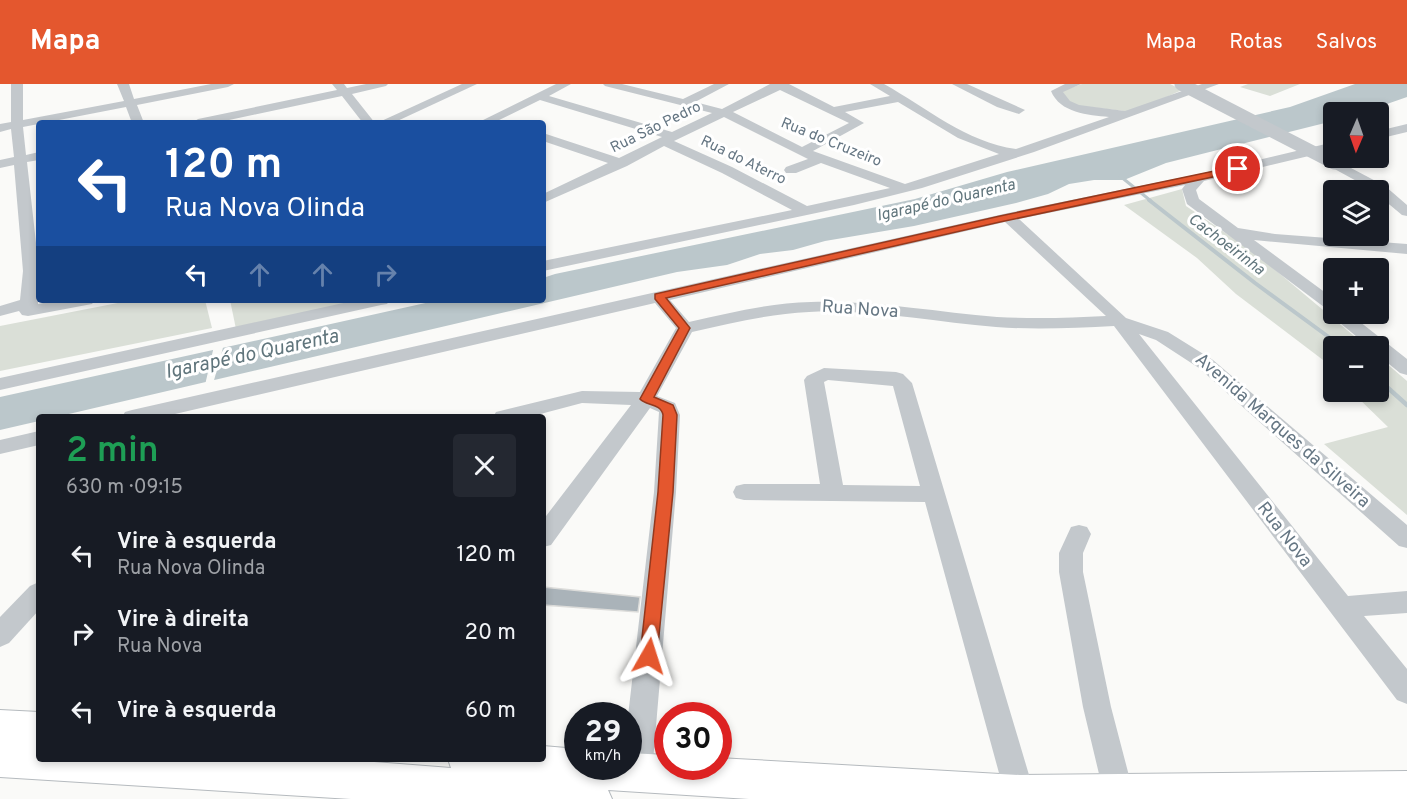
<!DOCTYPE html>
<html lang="pt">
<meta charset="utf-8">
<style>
:root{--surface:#171b24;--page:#242831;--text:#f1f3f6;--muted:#9ea1a6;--accent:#e4572e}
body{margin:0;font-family:Overpass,sans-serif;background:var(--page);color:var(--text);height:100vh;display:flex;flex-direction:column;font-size:22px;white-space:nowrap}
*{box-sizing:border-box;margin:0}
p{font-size:20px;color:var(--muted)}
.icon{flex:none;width:33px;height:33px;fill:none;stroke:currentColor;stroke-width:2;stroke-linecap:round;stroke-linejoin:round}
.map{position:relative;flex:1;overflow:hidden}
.sheet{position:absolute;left:36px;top:330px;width:510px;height:348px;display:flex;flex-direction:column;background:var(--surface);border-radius:6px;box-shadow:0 3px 9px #0003}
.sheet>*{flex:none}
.banner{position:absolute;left:36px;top:36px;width:510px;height:183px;border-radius:6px;box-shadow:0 3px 9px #0003;background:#1a4fa0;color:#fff;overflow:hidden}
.needle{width:39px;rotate:182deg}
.tools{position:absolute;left:1323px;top:18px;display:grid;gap:12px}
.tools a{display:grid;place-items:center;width:66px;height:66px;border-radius:6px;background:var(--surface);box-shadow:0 3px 9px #0003;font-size:30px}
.speed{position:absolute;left:564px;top:618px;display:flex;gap:12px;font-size:30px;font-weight:700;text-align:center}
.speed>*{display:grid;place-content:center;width:78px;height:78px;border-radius:50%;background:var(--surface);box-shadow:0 3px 9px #0003;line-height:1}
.speed small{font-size:15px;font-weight:400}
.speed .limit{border:9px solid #d22;background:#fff;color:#111}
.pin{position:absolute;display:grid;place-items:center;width:51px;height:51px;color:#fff;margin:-26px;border:3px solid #fff;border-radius:50%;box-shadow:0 2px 6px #0007}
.me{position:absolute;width:66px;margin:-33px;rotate:6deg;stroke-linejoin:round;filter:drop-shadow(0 0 4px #0008)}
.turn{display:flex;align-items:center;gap:21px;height:126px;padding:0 30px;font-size:27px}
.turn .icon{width:78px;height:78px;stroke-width:2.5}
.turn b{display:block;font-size:42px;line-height:51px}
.lanes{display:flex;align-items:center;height:57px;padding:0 30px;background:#0003;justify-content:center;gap:30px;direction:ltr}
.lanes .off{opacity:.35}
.round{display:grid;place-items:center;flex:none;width:63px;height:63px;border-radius:6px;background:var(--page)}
.summary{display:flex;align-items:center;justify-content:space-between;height:102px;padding:0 30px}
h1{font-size:36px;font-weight:600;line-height:45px;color:#1e9e55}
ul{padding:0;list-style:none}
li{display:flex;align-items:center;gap:18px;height:78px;padding:0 30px}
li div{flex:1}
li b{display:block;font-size:22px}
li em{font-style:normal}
header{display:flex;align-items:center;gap:36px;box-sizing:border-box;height:84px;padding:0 30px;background:var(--accent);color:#fff}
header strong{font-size:28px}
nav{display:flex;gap:33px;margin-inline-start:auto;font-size:21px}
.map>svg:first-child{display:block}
.green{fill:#dadfd7}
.water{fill:#bbc7cb}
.pier{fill:#fafaf8}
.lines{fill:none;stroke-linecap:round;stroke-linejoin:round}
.stream-far2{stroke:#bbc7cb;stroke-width:3}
.stream-far1{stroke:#bbc7cb;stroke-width:4}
.stream{stroke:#bbc7cb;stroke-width:4.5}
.building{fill:#aab3b9;stroke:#dcdcda;stroke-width:1.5}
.major-casing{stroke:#b5babe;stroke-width:2}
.minor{fill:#c3c8cc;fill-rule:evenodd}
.major{fill:#fff;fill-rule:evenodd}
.minor-bridge{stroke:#c3c8cc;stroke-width:13}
.route{fill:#e4572e;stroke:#94391e;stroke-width:1.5}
.labels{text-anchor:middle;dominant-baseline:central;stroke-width:6;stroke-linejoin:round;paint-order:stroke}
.far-street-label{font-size:15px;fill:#657683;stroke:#fff}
.far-water-label{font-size:16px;font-style:italic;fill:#60757c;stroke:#fff}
.street-label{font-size:18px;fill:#657683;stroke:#fff}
.water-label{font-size:20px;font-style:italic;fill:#60757c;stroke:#fff}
</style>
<header>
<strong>Mapa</strong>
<nav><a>Mapa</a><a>Rotas</a><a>Salvos</a></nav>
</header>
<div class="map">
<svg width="1407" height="715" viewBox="0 0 1407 715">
<rect width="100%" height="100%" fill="#fafaf8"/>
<g class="green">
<path d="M1082,0H1170L1182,6L1133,28L1071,21L1062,7Z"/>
<path d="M1248,0H1300L1270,12L1240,3Z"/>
<path d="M1182,105L1186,122L1255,169L1366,262H1334L1333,287L1327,279L1236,210L1197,174L1124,121Z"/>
<path d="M133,216H205L212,244L0,287V242Z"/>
<path d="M230,216H363L236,245Z"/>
<path d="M1379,273L1407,297V431L1324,360L1388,343L1352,308H1378Z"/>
</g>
<path class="water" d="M1355,0H1407V13L1364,28H1334L1333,37L1166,79L1124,96H1094L1069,100L1048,110L1016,119L914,142L825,157L793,166L760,170L727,181L677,188L56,333H39V337L0,346V313L439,216H543V194L555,190L915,115L1007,88L1290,23Z"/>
<path class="pier" d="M224,260L213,300L205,301L214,262Z"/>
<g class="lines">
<path class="stream-far2" d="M1120,92L1151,117"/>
<path class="stream-far1" d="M1149,116L1255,199L1341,262"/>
<path class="stream" d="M1378,295L1407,321"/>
</g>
<path class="building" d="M543,503L640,513L638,528L543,521Z"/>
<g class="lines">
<defs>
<path id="major" d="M0,626L39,628V675H336L451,684L448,675H543V662L578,665V682H628V669L668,671V682H718V674L1020,691L1407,687V715H749L608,706L612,715H351L0,693Z"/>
</defs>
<use href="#major" class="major-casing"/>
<g class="minor">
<path d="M11,0H23V36L124,17L117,0H129L134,15L211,0H234L228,3L137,21L144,39H132L126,23L23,43L26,71L39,68V76L27,78L39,186L38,220L59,216H95L92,220L28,232L22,231L19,227L0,232V222L20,216L23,187L14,81L0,84V76L14,73L11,45L0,48V40L11,38Z"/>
<path d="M332,0H344L347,4L366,0H388L386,2L352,10L375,39H363L342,12L215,39H192L198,35L337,6Z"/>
<path d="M462,0H477L393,39H377Z"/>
<path d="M556,0H571L549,12L672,48L712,29L605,2L603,0H622L683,15L714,0H729L695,18L722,25L770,0H789L834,23L890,12L870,0H884C927,24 966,58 1016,65L1109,33C1088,31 1060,29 1051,7L1065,0H1081L1063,8L1070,17L1079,21L1125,27L1202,0H1219L1034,68L922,104L854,121L543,187V177L792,126L722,89L664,62L627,82L543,119V110L608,79L543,57V49L619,74L662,53L540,16L493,39H477ZM780,6L849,39L802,63L733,28ZM898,18L958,54L999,70L905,100L813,67L864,39L845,28ZM724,33L808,75L786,83L784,86L786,89H796L821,79L890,104L807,122L732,83L674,57Z"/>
<path d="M952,0H967L1025,26L1019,30L997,23Z"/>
<path d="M1407,40V48L1378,55V47Z"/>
<path d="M1334,58V66L1204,97L1196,106L1199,115L1238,144L1275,150L1407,160V170L1254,156L1334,215V230H1350L1407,275V291L1400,289L1378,271V262H1368L1334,234L1332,229L1187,120L1182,105L1185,101L1019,135L1126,234L1168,248L1213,276L1407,441V464L1399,462L1199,284L1156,256L1139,250L1348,512L1407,507V529L1364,532L1407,585V620L1397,616L1114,242C1075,244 1035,246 996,243C934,238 871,225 809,228C769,230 730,239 692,248L657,312L675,319L680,331L676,408L652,689L648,700L637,704L626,700L622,689L623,682H628V632L654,408L659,328L650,324L551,461L543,463V436L631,321L582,319L529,333H493L496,328L582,307L640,308L676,244L655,219L162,333H122L125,328L132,326L1008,129L1199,90ZM1005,138L1106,232C1070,234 1033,235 997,233C935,228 873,216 811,218C770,219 729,229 689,238L670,216Z"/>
<path d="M1334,75L1385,102L1407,121V132L1402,131L1378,111V106H1373L1329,82L1327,79L1329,76Z"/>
<path d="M357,216H390L387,220L381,221L0,306V294Z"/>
<path d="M824,284L896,288L903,290L912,299L1035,711L1034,715H1006L1005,711L925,418L744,416L736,414L733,408L736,402L744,400H820L804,296L807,292ZM828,296L893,302L920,402L843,401L824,298Z"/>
<path d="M39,347V361L0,370V356Z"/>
<path d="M1079,441L1087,443L1091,450L1083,469V488L1111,623L1134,711L1133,715H1105L1083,623L1059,488V469L1071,443Z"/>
<path d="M39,498V526L9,559L0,563V533L30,502Z"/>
</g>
<use href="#major" class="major"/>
<path class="minor-bridge" d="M1181,0L1334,79"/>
</g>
<path class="route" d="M1238,82L1242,85L1241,87L1000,138L666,214L690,244L654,313L673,321L677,331L673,408L657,572L655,577L649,579L642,577L640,572L658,408L663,331C661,319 646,322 640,315L679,244L655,215V210L1000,132Z"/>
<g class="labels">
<g class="far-street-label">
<text transform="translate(656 44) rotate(-26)">Rua São Pedro</text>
<text transform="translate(831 59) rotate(22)">Rua do Cruzeiro</text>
<text transform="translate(743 77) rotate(26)">Rua do Aterro</text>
</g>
<g class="far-water-label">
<text transform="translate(946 117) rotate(-13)">Igarapé do Quarenta</text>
<text transform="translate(1226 161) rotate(37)">Cachoeirinha</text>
</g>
<g class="street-label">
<text transform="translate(860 226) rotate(4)">Rua Nova</text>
<text transform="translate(1282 347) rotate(41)">Avenida Marques da Silveira</text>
<text transform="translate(1284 451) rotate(52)">Rua Nova</text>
</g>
<g class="water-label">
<text transform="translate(252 271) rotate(-12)">Igarapé do Quarenta</text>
</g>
</g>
</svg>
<div class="tools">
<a><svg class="needle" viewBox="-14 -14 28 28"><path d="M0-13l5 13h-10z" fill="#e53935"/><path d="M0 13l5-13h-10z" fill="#9ea1a6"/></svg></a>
<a><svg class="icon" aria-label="layers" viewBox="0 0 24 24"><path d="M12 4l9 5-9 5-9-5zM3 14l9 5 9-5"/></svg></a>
<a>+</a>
<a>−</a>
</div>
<div class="speed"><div>29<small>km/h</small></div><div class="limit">30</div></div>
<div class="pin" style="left:1238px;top:85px;background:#d93025"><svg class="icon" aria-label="arrive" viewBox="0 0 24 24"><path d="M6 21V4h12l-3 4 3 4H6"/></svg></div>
<svg class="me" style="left:649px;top:572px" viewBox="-20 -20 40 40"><path d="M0-17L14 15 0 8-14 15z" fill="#e4572e" stroke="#fff" stroke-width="4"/></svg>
<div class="banner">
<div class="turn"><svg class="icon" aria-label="left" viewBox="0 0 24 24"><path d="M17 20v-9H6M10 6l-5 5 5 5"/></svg><div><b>120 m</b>Rua Nova Olinda</div></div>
<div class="lanes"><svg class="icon" aria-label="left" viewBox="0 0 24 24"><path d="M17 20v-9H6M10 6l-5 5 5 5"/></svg><svg class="icon off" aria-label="ahead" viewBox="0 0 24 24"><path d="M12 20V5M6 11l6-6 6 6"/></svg><svg class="icon off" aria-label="ahead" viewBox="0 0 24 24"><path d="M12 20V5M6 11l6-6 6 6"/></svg><svg class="icon off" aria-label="right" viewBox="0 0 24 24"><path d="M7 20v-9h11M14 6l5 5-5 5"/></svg></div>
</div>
<section class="sheet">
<div class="summary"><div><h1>2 min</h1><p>630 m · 09:15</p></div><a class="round"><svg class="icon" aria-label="close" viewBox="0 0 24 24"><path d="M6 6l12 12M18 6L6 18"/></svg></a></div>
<ul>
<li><svg class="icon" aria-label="left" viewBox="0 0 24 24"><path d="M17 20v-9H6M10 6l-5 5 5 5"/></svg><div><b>Vire à esquerda</b><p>Rua Nova Olinda</p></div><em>120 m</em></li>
<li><svg class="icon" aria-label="right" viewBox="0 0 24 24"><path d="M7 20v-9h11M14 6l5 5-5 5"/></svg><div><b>Vire à direita</b><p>Rua Nova</p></div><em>20 m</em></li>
<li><svg class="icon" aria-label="left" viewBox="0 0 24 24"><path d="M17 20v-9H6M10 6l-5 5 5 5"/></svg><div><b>Vire à esquerda</b></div><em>60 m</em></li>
</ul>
</section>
</div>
